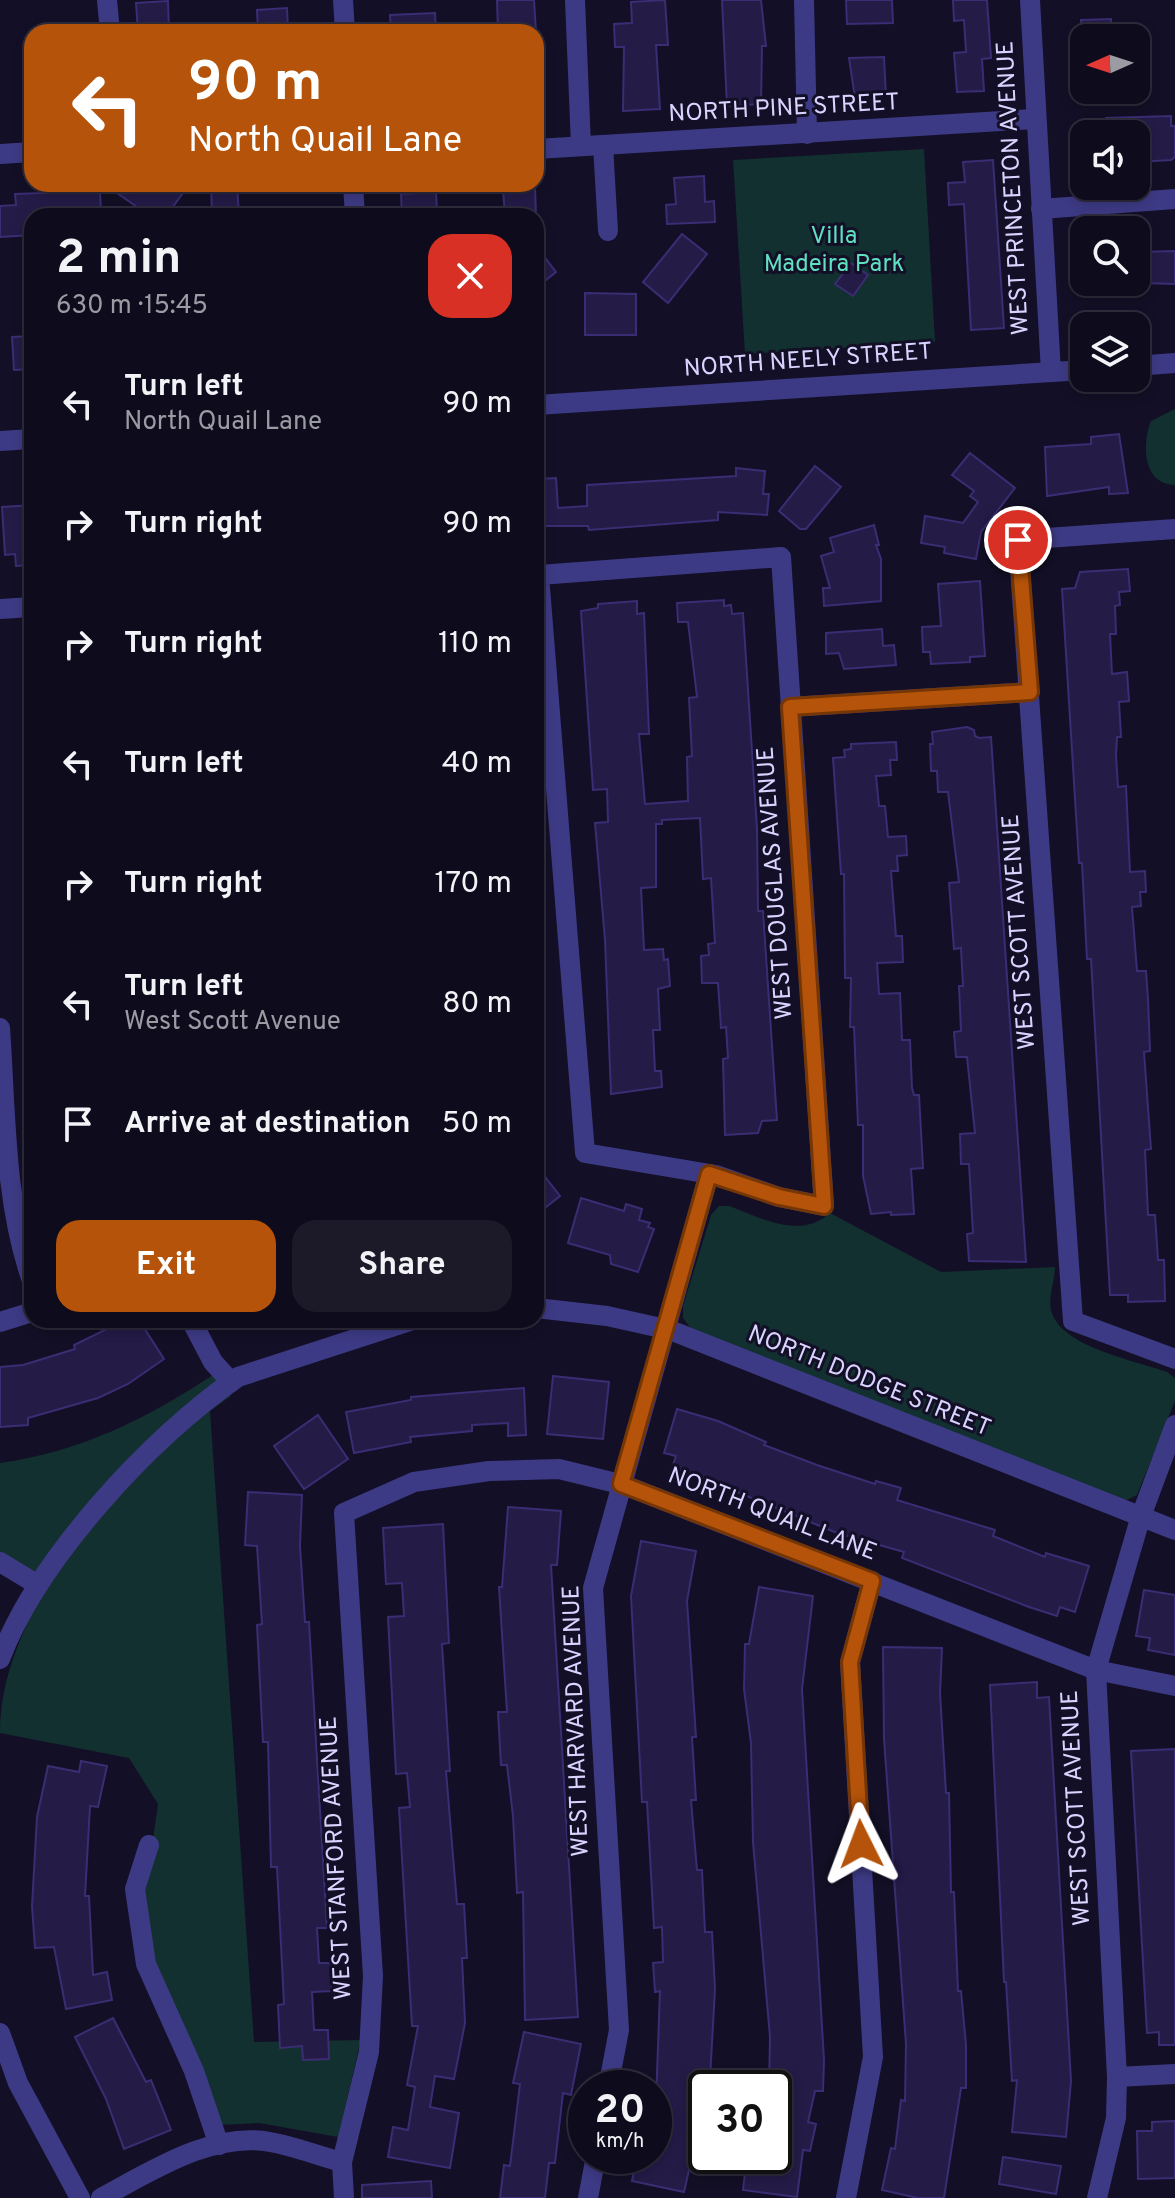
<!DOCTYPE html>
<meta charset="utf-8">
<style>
:root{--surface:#0e0b1c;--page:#1c1929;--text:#f1f3f6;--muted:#9b9ba3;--line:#2e2b3b;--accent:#b45309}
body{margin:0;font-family:Overpass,sans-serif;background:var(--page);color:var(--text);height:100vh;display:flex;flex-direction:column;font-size:30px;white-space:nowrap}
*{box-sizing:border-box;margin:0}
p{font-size:26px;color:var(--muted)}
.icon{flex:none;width:44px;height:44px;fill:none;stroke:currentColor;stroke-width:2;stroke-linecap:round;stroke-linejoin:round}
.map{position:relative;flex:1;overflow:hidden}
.drawer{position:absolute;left:24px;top:208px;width:520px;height:1120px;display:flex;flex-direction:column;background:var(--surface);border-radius:24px;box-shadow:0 4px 12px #0003,0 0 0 2px var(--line)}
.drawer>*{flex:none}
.hud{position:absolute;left:24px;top:24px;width:520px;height:168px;border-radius:24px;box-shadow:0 4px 12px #0003,0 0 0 2px var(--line);background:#b45309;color:#fff;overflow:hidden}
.needle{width:52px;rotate:267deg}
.tools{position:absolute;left:1070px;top:24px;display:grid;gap:16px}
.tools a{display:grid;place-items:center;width:80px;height:80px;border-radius:16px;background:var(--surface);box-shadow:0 4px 12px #0003,0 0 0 2px var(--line);font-size:40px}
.speed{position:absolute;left:568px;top:2070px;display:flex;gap:16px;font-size:40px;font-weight:700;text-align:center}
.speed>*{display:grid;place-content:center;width:104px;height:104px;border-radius:50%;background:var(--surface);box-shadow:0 4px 12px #0003,0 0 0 2px var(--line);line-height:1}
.speed small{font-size:20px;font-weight:400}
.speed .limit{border:4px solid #111;border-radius:12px;background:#fff;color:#111}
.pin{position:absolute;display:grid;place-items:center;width:68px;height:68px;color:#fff;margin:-34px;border:4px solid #fff;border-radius:50%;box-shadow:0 2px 8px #0007}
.me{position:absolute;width:88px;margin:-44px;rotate:357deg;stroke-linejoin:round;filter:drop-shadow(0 0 6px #0008)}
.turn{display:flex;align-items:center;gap:28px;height:168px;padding:0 32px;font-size:36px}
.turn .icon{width:104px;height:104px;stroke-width:2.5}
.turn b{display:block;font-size:56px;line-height:68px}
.round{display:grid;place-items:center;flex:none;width:84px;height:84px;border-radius:24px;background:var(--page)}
.overview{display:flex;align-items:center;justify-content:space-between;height:136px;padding:0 32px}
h1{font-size:48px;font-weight:700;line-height:60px}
.cta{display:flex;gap:16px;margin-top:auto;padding:16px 32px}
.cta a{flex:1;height:92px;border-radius:24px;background:var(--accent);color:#fff;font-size:32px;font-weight:700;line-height:92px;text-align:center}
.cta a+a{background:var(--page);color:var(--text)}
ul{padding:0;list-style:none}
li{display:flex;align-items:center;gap:24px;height:120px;padding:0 32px}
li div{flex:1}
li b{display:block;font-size:30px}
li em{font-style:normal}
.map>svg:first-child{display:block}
.green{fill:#12302f}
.building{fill:#241b47;stroke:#3b2d73;stroke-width:2}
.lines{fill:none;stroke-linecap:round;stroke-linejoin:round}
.minor{stroke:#3d3a85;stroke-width:20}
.route-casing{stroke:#753606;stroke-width:20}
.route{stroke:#b45309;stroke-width:14}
.labels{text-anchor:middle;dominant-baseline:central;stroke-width:6;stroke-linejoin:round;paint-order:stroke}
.street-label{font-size:24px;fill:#d9d4ff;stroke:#130f26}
.park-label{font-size:24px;fill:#5fe0c0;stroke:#130f26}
</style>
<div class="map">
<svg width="1175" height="2198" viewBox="0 0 1175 2198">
<rect width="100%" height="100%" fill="#130f26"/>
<g class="green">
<path d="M924,149L935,342L745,354L733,160Z"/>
<path d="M1175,409V485C1142,484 1142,444 1151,421Z"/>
<path d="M719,1206H729C762,1218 800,1240 830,1213L941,1272L1055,1267C1055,1279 1048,1298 1051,1310C1060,1347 1134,1360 1167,1372L1175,1378V1401L1137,1495L1127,1500L1107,1496L692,1330L683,1318V1306L711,1215Z"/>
<path d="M213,1375L231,1396L210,1411L254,2042L361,2040L338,2137L259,2123L219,2125L150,1953L140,1881L153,1839L158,1804L129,1758L0,1733C0,1681 19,1640 41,1594L0,1569V1463C80,1452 146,1419 213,1375Z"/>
</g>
<g class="building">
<path d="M497,0H534L536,32H498Z"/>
<path d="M665,0L668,45H656L660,109L623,111L624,47H615L614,24L632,23L631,2Z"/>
<path d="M722,0H761L766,46H762L761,104L727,106Z"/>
<path d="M846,0H892L893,23L847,24Z"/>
<path d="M953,0H987L991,58L982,59L984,91L957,92L954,53L966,52L964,20L954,21Z"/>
<path d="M168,1L169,32H138L136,3Z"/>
<path d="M287,8L288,32H258L257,10Z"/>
<path d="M435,13L436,32H391L390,15Z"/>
<path d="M1111,19L1112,38H1082L1081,20Z"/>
<path d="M884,57L886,96L855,98L849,58Z"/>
<path d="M1171,116V126H1175V157L1171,160L1138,162L1137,134H1107L1106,118Z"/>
<path d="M993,160L1004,328L971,330L964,204L949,205L948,183L965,182L963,162Z"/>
<path d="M704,176L705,202L714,201L715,222L667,224L666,205L676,204L674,178Z"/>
<path d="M104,184H170L183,193L166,216H150Z"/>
<path d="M211,184H237L239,216H212Z"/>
<path d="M535,187L536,216H505L503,189Z"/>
<path d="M100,191L101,216H32V235L0,237V206L16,205L15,194Z"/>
<path d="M436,192L437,216H402L401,194Z"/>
<path d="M682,234L707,254L668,303L643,282Z"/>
<path d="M536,246L556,272L536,288Z"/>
<path d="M1175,251V284L1143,283L1141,252Z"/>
<path d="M851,263L868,275L853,296L835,284Z"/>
<path d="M585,293L636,294V335H585Z"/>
<path d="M32,336V369L14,370L12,337Z"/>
<path d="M1119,434L1128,493L1109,494V487L1047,496L1045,447L1091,444V437Z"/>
<path d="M970,453L1015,488L981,532L976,559L944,553L945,547L921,543L925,516L963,523L978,502L970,496L974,491L952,475Z"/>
<path d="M815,466L841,487L806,529H800L779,511Z"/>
<path d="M736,468L765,471L763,494H769L767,515L718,512V520L589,530L588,526H536V479L556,478L558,508L587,506V485L736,476Z"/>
<path d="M32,505V565L16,566L15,554L5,555L2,507Z"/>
<path d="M874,525L879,545H876L881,559V601L824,606L823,588H830L821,556L834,552L830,538Z"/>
<path d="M1128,569L1130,591L1119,592L1120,605L1115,606L1116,634H1110L1112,674L1127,672L1129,701L1119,702L1121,737H1117L1116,755L1118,787L1126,786L1130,872L1145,871L1146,892H1140L1141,906L1132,907L1137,971H1146L1148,999L1150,1051L1144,1052L1151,1149L1145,1150L1148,1215H1155L1158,1260H1164L1165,1301L1128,1302V1295H1110L1091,959H1087L1082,863H1079L1062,589L1075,588L1080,572Z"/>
<path d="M980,581L985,656L970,657V662L931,664L930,652H923L922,627L941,626L938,584Z"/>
<path d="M724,600V606L731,605L732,614L743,613L757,828L758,911H763L777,1120L762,1121L758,1133L725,1135L723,1059L728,1058L726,1027L721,1028L718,983H702L701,956L709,955L708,944L715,943L711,878L703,879L700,818L662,820V824H656V887L641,888L644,950L663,949L664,960L668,959L670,986L658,989L660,1030H653L655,1071H661L662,1087L611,1094L605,940L595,823L608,822L607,789L593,790L581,611L598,608V604L637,601V614L644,613L649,734H639L645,804L688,801L687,757L692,756L689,698L697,697L688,622H678L677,603Z"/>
<path d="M882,629L883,646L894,645L896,665L844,669L839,653L826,654V633Z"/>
<path d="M967,727L974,730L975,736L979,738L991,737L1026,1262L969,1261L967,1234L973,1233L969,1164H961L960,1134L975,1133L967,1057H956L954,1032L961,1031L959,986H963L961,948L954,949L949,883L959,882L948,792H938L937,771H931L930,744H933L932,732Z"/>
<path d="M896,742L897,760H890L891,775L876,776L879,806H885L888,837L906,836L907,855L897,856L898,871H891L896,936H902L903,962L877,963L879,994L900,993L902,1040H910L912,1088L914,1095H919L923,1168L911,1169L914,1214L891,1215V1212L871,1214L863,1176V1125H858L854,1027H850L851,978H845L844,874H841L833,758L845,757L844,750L851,749V744Z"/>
<path d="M536,1165L560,1196L536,1215Z"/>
<path d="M581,1198L624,1211L626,1204L642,1209L639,1220L650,1223L648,1227L654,1229L638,1272L611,1264L610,1255L568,1243Z"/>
<path d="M115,1320H139L164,1359L128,1384L98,1398L28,1418V1425L0,1427V1367L23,1365L75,1349L74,1345L107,1329L105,1327Z"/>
<path d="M553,1376L609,1382L603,1439L547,1434Z"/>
<path d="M524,1388L526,1435L508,1436V1423L472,1425V1431L410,1437L411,1442L354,1453L346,1412L411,1400V1397Z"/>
<path d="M677,1409L718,1421L766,1442L764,1445L817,1465L875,1484L876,1481L901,1488L897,1500L995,1530L993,1536L1045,1557L1046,1553L1089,1566L1075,1612L1060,1607L1057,1616L1029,1607L902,1558L904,1552L837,1533L720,1485V1483L672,1468L676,1456L664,1453Z"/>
<path d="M318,1415L348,1459L304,1489L274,1446Z"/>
<path d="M248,1492L302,1495L300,1546L305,1622H309L327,1928H317L319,1963H331L332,1991L312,1992L314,2030H328L329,2059L303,2060L302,2046L280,2048L278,2005L284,2004L277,1867H271L268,1742H263L257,1625L262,1624L257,1546L245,1545Z"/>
<path d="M508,1507L561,1511L557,1565H551L578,2017L525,2020L523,1892L517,1893L513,1816L507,1765H501L498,1712H507L499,1587H502Z"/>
<path d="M443,1524L449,1643L442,1644L450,1771H446L457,1904H464L467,1958H462L465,2023L454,2079L435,2076L430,2107L459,2113L450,2168L388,2157L393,2127L408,2130L415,2087L407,2085L418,2026H412L399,1808L410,1807L407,1773L396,1774L388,1617L404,1616L402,1583L386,1584L383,1528Z"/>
<path d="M641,1541L696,1551L687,1601L696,1737H692L696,1800H691L697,1870H702L705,1932H712L715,1989L710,2078L684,2192L632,2181L637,2156H654L660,1991L655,1992L653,1963L663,1962L662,1927L654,1928L647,1802H642L631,1596Z"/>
<path d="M759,1587L813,1596L802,1689L824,2060L823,2091H815L808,2122L816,2124L810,2151L803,2150L797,2197L743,2190L747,2156H774V2088H769L770,2037L753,1842L751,1743L744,1689L745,1644H749Z"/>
<path d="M1144,1590L1175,1595V1655L1148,1650L1150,1638L1136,1636Z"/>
<path d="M883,1647L942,1648L940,1693L946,1793H949L951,1892H954L958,1991H961L966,2045V2088H961L944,2198H918L882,2190L891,2148L895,2149L901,2100L905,2101L906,2044L884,1739Z"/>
<path d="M1037,1682V1698L1049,1697L1071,2081L1066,2137L1012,2132L1017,2080L1012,2081L1006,1982H1004L990,1685Z"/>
<path d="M1175,1749V2045H1159V2032L1147,2033L1131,1751Z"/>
<path d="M81,1761L107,1766L98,1807L90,1806L85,1896H89L93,1975L107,1972L112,2000L66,2009L54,1947L35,1948L32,1906L37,1817L48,1766L79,1772Z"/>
<path d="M113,2018L146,2082L151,2080L171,2130L124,2149L106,2099L75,2037Z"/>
<path d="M524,2032L581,2044L571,2095L563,2093L555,2163H549L545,2198H500L504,2165L510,2166L520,2084L513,2083Z"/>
<path d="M1175,2121V2178L1138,2179L1137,2131H1152V2122Z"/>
<path d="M1003,2157L1061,2166L1056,2194L999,2184Z"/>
<path d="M431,2181L432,2198H362V2185Z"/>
</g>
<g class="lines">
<g class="minor">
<path d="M107,0L110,32"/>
<path d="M343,0L345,32"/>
<path d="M575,0L581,146"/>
<path d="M804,0L807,134"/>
<path d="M1030,0L1051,372"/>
<path d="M603,145L608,231"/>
<path d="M536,149L1035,119"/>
<path d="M0,154L32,152"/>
<path d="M353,184L355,216"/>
<path d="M1041,209L1175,199"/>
<path d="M1136,366L1175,363"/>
<path d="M536,405L1084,370"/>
<path d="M0,441L32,439"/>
<path d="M1175,529L1018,540L1073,1321L1175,1359"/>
<path d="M781,557L824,1206L779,1197L716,1175L585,1153L539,575Z"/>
<path d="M0,609L32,607"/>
<path d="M790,707L1030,692"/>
<path d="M0,1028C6,1112 4,1201 32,1281"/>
<path d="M536,1308L607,1316L670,1330L1175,1530"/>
<path d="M191,1320L213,1362L231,1382"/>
<path d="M0,1322L32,1312"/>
<path d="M0,1562L38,1585"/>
<path d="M0,1659C38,1559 150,1438 238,1377L413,1320"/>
<path d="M149,1845L135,1889L146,1964L194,2071L219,2145"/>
<path d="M0,2033L18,2083L80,2198"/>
<path d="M1117,2077L1175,2074"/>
<path d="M608,2088L619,2030L593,1588L709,1174"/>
<path d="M101,2198C150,2172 212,2131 270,2142C294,2146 318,2156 342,2162"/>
<path d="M344,2198L342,2162L369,2052L373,1976L344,1513L414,1482L489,1471L559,1469L624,1485L1096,1670L1175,1686"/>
<path d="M588,2198L596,2156"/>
<path d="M846,2198L873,2057L850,1662L872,1581"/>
<path d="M1097,2198L1116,2118L1117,2077L1096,1670L1140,1519L1175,1425"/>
</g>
</g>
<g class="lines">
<defs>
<path id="route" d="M861,1844L850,1662L872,1581L621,1484L709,1174L779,1197L824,1206L790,707L1030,692L1018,540"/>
</defs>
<use href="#route" class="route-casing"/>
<use href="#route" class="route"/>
</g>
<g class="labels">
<g class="street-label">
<text transform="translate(784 109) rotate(-3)">NORTH PINE STREET</text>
<text transform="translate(1014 188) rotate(-93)">WEST PRINCETON AVENUE</text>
<text transform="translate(808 361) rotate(-4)">NORTH NEELY STREET</text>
<text transform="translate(776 883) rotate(-94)">WEST DOUGLAS AVENUE</text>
<text transform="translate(1020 932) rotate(-94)">WEST SCOTT AVENUE</text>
<text transform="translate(869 1382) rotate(22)">NORTH DODGE STREET</text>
<text transform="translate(772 1515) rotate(21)">NORTH QUAIL LANE</text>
<text transform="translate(577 1721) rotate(-92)">WEST HARVARD AVENUE</text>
<text transform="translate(1077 1808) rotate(-93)">WEST SCOTT AVENUE</text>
<text transform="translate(337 1858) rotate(-93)">WEST STANFORD AVENUE</text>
</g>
<g class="park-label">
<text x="834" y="237">Villa<tspan x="834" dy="28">Madeira Park</tspan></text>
</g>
</g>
</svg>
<div class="tools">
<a><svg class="needle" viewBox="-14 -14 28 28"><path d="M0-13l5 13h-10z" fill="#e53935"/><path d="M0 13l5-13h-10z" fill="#9b9ba3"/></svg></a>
<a><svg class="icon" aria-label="sound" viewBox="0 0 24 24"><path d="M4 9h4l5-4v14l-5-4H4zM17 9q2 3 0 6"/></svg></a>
<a><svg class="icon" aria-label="search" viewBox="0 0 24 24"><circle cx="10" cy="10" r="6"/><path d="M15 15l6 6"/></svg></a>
<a><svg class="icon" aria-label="layers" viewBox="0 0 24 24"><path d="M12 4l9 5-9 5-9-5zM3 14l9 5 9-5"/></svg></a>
</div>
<div class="speed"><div>20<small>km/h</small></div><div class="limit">30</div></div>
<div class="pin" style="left:1018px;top:540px;background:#d93025"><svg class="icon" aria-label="arrive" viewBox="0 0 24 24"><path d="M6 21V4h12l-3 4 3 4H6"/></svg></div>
<svg class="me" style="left:861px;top:1844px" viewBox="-20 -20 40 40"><path d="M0-17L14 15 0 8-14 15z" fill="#b45309" stroke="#fff" stroke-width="4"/></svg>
<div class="hud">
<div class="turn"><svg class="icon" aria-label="left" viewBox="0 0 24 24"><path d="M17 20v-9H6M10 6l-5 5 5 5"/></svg><div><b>90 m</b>North Quail Lane</div></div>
</div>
<section class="drawer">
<div class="overview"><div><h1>2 min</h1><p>630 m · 15:45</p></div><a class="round" style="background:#d93025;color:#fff"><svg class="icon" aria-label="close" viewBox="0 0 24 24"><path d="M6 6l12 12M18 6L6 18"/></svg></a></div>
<ul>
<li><svg class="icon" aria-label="left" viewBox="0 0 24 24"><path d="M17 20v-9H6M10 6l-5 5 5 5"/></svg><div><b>Turn left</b><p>North Quail Lane</p></div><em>90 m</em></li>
<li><svg class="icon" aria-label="right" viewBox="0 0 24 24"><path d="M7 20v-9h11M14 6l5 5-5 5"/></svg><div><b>Turn right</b></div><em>90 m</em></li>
<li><svg class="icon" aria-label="right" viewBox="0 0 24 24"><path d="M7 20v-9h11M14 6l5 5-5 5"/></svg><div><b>Turn right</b></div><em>110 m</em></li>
<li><svg class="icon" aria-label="left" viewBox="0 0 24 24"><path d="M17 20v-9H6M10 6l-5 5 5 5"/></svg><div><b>Turn left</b></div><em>40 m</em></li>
<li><svg class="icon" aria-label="right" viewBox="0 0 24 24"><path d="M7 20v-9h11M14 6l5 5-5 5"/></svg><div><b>Turn right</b></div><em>170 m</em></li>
<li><svg class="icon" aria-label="left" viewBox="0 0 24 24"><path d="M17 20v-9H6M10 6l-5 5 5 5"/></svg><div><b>Turn left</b><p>West Scott Avenue</p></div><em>80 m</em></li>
<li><svg class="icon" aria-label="arrive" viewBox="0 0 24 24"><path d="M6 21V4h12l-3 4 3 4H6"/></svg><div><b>Arrive at destination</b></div><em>50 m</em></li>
</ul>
<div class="cta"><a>Exit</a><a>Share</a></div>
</section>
</div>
